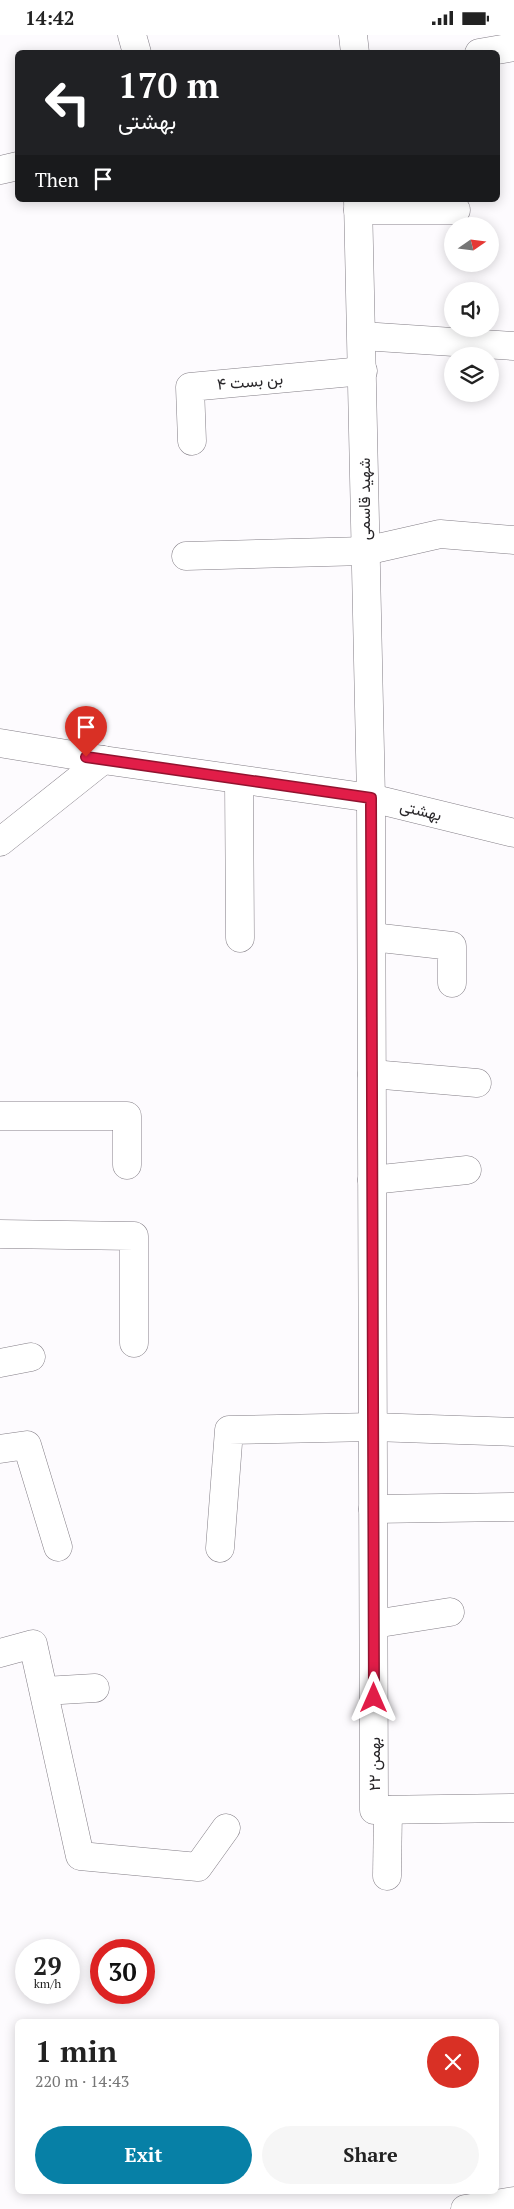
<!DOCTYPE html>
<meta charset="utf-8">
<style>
:root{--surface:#fff;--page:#f6f6f6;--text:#222;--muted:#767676;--accent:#0780a6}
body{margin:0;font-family:"PT Serif",Vazirmatn,serif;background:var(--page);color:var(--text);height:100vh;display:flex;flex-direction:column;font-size:19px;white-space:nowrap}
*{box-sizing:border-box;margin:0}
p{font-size:16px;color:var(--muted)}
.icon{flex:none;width:28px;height:28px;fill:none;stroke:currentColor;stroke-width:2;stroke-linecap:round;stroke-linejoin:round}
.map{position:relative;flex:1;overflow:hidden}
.side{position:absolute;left:15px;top:1984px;width:484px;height:175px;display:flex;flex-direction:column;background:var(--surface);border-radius:8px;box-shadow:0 2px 12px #0003}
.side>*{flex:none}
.banner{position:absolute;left:15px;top:15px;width:485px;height:152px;border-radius:8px;box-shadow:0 2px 12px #0003;background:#202124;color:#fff;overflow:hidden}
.needle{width:32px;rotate:76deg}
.tools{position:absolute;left:444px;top:182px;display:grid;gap:10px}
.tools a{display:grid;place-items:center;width:55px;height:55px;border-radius:50%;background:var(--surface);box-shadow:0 2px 12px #0003;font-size:25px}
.speed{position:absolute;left:15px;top:1904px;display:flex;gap:10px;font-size:25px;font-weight:700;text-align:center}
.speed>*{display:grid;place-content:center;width:65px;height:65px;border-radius:50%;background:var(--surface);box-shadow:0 2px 12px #0003;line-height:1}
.speed small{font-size:12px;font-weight:400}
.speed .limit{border:8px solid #d22;background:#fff;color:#111}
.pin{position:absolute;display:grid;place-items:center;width:42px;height:42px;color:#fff;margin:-51px -21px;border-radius:50% 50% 50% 0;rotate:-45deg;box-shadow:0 0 5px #0007}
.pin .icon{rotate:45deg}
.me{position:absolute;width:55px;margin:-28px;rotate:0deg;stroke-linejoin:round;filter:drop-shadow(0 0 4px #0008)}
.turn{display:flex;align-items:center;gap:18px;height:105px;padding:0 20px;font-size:22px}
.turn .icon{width:65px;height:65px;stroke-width:2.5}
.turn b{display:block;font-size:35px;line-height:42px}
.then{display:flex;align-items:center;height:48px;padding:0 20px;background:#0003;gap:10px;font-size:19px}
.round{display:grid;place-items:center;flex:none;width:52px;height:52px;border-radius:26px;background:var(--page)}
.overview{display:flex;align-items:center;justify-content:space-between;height:85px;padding:0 20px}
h1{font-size:30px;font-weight:600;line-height:38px}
.action{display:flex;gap:10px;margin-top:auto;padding:10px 20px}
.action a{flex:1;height:58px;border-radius:30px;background:var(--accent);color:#fff;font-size:20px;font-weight:600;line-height:58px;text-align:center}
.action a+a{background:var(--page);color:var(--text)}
.status{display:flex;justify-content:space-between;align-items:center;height:35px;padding:0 25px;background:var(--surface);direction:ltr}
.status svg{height:14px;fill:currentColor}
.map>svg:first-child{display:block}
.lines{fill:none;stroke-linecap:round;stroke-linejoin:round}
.minor-casing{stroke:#837e86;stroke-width:29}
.major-casing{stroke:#837e86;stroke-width:29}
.minor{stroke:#fff;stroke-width:28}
.major{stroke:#fff;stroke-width:28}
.route-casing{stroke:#92132f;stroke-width:12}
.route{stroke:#e11d48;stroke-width:9}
.labels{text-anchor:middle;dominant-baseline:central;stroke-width:4;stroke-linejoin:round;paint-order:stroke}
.street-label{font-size:16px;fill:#282629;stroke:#fff}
</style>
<div class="status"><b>14:42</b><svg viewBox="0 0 49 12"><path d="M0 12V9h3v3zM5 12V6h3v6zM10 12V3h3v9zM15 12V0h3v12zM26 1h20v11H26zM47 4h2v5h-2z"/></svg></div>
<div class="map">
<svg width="514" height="2174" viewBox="0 0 514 2174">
<rect width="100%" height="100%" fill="#fdfbfe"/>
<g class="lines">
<defs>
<g id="minor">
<path d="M132,0L137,18"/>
<path d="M353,0L355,18"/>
<path d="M479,18L514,12"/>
<path d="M0,135L18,131"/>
<path d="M358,165L371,763L374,1775L514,1773"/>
<path d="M358,175H456"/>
<path d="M362,301L514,311"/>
<path d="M192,406L190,352L363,336"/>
<path d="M186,521L365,516L440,499L514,505"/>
<path d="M0,708L103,725L371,763L514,798"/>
<path d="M239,745L240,903"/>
<path d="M0,807L103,725"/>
<path d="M372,902L452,911V948"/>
<path d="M372,1039L477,1048"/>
<path d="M0,1081H127V1130"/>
<path d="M372,1145L467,1135"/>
<path d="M0,1199L134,1201V1308"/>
<path d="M0,1328L31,1322"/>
<path d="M0,1414L27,1410L58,1512"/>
<path d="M373,1474L514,1472"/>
<path d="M220,1513L229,1395L373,1392L514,1397"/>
<path d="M374,1589L450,1577"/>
<path d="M0,1618L33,1609L80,1821L198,1832L226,1793"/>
<path d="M44,1656L95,1653"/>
<path d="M387,1841L388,1775"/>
</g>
<path id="major" d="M465,2174L514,2166"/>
</defs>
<use href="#minor" class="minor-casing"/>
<use href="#major" class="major-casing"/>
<use href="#minor" class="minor"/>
<use href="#major" class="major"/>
</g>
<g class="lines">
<defs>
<path id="route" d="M86,722L371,763L374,1663"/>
</defs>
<use href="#route" class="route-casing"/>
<use href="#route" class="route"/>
</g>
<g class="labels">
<g class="street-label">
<text transform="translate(250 346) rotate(-5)">بن بست ۴</text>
<text transform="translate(364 464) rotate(-90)">شهید قاسمی</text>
<text transform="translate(421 775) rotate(14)">بهشتی</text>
<text transform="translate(374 1729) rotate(-90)">۲۲ بهمن</text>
</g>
</g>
</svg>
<div class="tools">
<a><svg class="needle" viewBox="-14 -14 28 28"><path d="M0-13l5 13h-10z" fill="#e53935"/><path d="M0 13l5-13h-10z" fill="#767676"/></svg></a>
<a><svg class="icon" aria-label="sound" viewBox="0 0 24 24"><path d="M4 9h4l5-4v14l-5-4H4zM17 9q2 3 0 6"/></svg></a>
<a><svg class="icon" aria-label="layers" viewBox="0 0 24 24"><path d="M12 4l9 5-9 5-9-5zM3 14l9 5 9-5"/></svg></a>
</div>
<div class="speed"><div>29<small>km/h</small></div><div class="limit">30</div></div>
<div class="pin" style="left:86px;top:722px;background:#d93025"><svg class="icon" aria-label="arrive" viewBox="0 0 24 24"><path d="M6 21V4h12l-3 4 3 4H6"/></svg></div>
<svg class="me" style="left:374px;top:1663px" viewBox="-20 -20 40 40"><path d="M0-17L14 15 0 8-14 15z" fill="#e11d48" stroke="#fff" stroke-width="4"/></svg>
<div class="banner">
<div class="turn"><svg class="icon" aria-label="left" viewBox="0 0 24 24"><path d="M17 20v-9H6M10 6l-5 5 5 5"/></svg><div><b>170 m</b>بهشتی</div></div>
<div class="then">Then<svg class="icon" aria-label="arrive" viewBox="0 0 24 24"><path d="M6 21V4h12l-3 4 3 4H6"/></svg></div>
</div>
<section class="side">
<div class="overview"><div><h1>1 min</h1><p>220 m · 14:43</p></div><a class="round" style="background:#d93025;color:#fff"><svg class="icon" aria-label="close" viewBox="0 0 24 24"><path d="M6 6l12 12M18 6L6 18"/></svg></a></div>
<div class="action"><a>Exit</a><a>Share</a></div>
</section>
</div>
